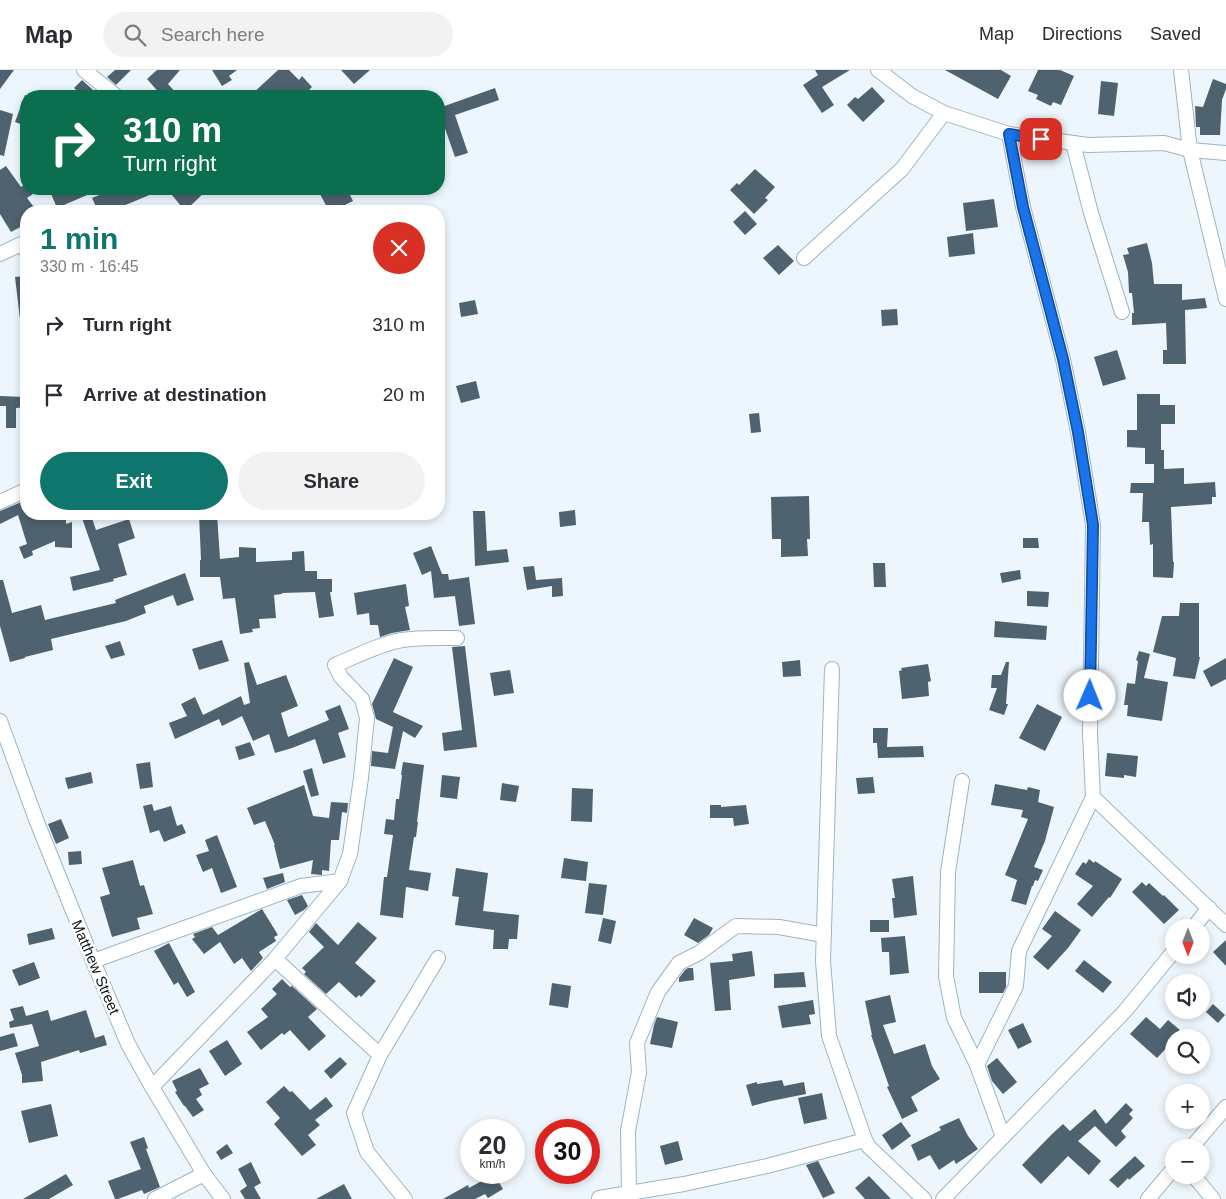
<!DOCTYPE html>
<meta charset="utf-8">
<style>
:root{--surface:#fff;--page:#f2f2f3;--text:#2b2b33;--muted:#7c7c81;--line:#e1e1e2;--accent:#0f766e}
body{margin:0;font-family:Arial,sans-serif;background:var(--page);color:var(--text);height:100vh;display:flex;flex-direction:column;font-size:19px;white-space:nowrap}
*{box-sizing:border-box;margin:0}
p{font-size:16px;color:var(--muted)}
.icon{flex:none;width:28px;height:28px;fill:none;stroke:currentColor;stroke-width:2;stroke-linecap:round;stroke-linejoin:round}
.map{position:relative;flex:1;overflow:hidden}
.sheet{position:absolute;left:20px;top:135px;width:425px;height:315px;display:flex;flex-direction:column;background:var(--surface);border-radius:20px;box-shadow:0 2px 8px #0003}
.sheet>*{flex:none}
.guide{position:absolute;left:20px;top:20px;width:425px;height:105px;border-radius:20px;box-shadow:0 2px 8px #0003;background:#0b6e4f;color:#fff;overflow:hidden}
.needle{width:32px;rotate:180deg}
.buttons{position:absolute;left:1165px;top:849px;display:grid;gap:10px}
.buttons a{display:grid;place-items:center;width:45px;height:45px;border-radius:50%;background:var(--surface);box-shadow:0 2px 8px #0003;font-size:25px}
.speed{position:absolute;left:460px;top:1049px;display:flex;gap:10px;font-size:25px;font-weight:700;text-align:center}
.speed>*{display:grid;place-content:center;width:65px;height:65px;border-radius:50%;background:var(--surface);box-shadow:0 2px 8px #0003;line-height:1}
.speed small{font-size:12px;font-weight:400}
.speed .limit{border:8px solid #d22;background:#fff;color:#111}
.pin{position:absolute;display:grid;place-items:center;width:42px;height:42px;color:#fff;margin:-21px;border-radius:10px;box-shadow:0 2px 8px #0006}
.me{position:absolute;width:55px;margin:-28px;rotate:1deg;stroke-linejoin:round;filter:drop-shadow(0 0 4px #0008)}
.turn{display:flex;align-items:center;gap:18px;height:105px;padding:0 20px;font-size:22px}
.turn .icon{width:65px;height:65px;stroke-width:2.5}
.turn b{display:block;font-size:35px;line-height:42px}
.round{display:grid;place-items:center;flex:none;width:52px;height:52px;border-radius:26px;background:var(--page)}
.overview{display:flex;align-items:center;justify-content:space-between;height:85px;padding:0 20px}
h1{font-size:30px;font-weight:700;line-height:38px;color:var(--accent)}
.action{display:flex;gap:10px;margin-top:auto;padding:10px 20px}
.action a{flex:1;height:58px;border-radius:30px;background:var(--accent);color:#fff;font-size:20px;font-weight:700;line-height:58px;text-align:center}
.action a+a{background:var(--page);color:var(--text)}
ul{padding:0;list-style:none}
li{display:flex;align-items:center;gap:15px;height:70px;padding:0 20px}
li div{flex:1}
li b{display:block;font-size:19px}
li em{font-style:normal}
header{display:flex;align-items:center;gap:30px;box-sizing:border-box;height:70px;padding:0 25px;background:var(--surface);border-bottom:1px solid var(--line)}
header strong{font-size:24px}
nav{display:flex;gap:28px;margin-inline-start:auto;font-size:18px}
.search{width:350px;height:45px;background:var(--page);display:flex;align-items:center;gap:12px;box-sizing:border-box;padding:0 18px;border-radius:28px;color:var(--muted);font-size:19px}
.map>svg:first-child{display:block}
.building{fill:#4e626f}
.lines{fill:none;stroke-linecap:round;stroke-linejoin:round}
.minor-casing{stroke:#9eb4c3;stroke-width:16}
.minor{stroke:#fff;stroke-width:14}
.route-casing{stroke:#114b97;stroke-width:12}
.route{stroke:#1a73e8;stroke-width:9}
.labels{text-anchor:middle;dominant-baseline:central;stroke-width:5;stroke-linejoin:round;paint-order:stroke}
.street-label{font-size:15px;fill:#0d151b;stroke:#fff}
</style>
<header>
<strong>Map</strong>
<div class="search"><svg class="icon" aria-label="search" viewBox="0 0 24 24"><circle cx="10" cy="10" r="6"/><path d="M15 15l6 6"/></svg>Search here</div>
<nav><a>Map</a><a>Directions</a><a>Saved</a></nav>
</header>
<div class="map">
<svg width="1226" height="1129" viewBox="0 0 1226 1129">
<rect width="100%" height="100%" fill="#edf6fc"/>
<g class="building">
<path d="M0,0H14L0,19Z"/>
<path d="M115,0H131L116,15L107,7Z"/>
<path d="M157,0H180L168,14L179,26H162L147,9Z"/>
<path d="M212,0H237L229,6L232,10L222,16Z"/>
<path d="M278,0H289L299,10L302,6L312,17L303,26H250Z"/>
<path d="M341,0H370L354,14Z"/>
<path d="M815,0H850L822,17L834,35L822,43L803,15L818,5Z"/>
<path d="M945,0H1001L1011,6L998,29Z"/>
<path d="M1038,0H1060L1074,6L1061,35L1053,32L1051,36L1036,29L1038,25L1028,21Z"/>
<path d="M1213,9L1226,14V19L1222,30L1220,65H1200V57H1196L1195,36L1203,37Z"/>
<path d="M82,10L93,20L92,21L97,26H83L74,18Z"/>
<path d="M1101,11L1118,13L1114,46L1098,44Z"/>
<path d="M872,17L885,31L863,52L847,35L855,27L858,29Z"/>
<path d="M495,18L499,30L455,45L468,83L455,87L442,50L439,51V38Z"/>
<path d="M25,25H26V56L15,52Z"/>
<path d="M0,40L13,44L4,86L0,85Z"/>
<path d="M6,96L21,117L25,114L26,119H29L33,124L27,128L37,141H26V147L21,150L24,155L11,162L0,144V100Z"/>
<path d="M755,99L775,117L765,128L768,130L754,144L730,120L737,113L739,115Z"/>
<path d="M49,119H101L57,138Z"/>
<path d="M114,119H164L111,141H107L104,136L97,139L92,128Z"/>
<path d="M167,119H208L185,141Z"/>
<path d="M330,119H347L353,131L333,141H329L320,124Z"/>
<path d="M994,129L998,157L966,161L963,133Z"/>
<path d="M745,141L757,154L745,165L733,152Z"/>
<path d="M973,163L975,184L949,187L947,167Z"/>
<path d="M1147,173L1152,193L1154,214H1182V230L1205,228L1207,238L1185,240L1186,294H1163V280H1167L1166,253L1132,255V243H1134L1132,223H1129L1128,202L1123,185L1129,184L1127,178Z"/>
<path d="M778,175L794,191L779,205L763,188Z"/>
<path d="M26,206V249H20L15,207Z"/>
<path d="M475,230L478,244L461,247L459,233Z"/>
<path d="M897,239L898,255L882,256L881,240Z"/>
<path d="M1117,280L1126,309L1103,316L1094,287Z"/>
<path d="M476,311L480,328L461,333L456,316Z"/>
<path d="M1137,324H1160V335H1175V354H1161V380H1164V399L1184,398V414L1215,412L1216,427H1212V434L1171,437L1173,492H1174L1173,508L1153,507V474L1150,475L1149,452H1142L1143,423H1130L1131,413H1154V394H1145V378L1127,377V360H1137Z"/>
<path d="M0,326L26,327V337L16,338V358H6V336H0Z"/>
<path d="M759,343L761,362L751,363L749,344Z"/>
<path d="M809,426L810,469H807L808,486L781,487V469H772L771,427Z"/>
<path d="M26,430V444H66V454L72,452V478L55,477V471L32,481L33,485L24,489L19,477L27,474L18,445L0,454V441Z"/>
<path d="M575,440L576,455L560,457L559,442Z"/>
<path d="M473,441H485L487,481L507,479L509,492L475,496Z"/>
<path d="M199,444H217L220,489L239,487V477L256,478V492L292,490V482L304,481L305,501H317V509H332V522H330L334,546L319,548L315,522L282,523V524L274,525L276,548L259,549L260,558L252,559L253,562L240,564L235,528L223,529L220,507H200V490H201Z"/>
<path d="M91,445L96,460L129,449L135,468L118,474L127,505L113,509L114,511L73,521L70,507L100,500L82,448Z"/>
<path d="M1023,468H1038L1039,478H1023Z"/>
<path d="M431,476L442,504H448L449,510L469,507L475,554L459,556L455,526L434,528L431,501L422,505L413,483Z"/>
<path d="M873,493H885L886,517H874Z"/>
<path d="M534,496L536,510L562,508L563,526L552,527V516L527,520L523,497Z"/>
<path d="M1020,500L1021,509L1002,513L1000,503Z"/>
<path d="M185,503L194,530L177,536L173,525L144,536L146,543L126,551L51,569L53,580L25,587V588L10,592L0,556V510H3L12,543L41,535L45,550L116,533L115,530Z"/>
<path d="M406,514L409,536L405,537L410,560L392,563L380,567L378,555H370L369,543L357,545L354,523Z"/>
<path d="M1027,521L1049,522L1048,537L1027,536Z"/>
<path d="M1180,533H1199V587H1200L1195,609L1173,606L1176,588L1153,582L1162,546H1179Z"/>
<path d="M995,551L1047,556L1046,570L994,567Z"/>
<path d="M222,570L229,591L199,600L192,579Z"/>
<path d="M120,571L125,585L111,589L105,576Z"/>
<path d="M465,576L477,677L444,681L442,663L462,660L452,577Z"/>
<path d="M1139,581L1150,584L1144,608L1168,612L1162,651L1127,646L1128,635H1124L1127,613L1135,614L1138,591L1136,590Z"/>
<path d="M394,588L413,597L393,642L423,656L415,668L403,661L395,699L371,696L372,681L388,683L393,657L376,649L372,634Z"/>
<path d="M1226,588V609L1211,617L1203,601Z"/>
<path d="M800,590L801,606L783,607L782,592Z"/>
<path d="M249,592L257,615L286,605L298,636L281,643L288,667L329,650L325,641L340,635L349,659L338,663L346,687L323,694L315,669L292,678L275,683L269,664L253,671L242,646L222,656L219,649L175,669L169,653L187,646L181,634L195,627L203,645L241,626L244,635L250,633L244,593Z"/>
<path d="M1006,592H1009L1006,634H1008L1004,645L989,640L997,618H991L992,605H1001Z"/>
<path d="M928,594L931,611L928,612L929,626L902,629L899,601L902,600L901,598Z"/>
<path d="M510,600L514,623L494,626L490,603Z"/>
<path d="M1037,634L1062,647L1045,681L1019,668Z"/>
<path d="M873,658H888L887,677L923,676L924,687L878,688L877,673H873Z"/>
<path d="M250,672L255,685L239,690L235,677Z"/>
<path d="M1107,683L1138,686L1136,707L1124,705V708L1105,706Z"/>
<path d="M150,692L153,717L140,719L136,694Z"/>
<path d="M403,692L424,695L417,752H418L416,767H414L409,800L431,803L428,821L406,817L403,848L380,845L384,807H387L393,765L384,764L386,749L394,750L396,729H399L402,705H401Z"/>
<path d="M312,698L319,725L311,727L303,701Z"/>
<path d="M91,702L93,713L68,719L65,708Z"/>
<path d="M442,705L460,707L457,729L440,727Z"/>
<path d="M873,707L875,723L858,724L856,708Z"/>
<path d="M502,713L519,716L516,732L500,730Z"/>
<path d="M995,714L1027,720L1028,717L1040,720L1038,732L1054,737L1045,771L1034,797L1043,800L1038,811L1035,810L1033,816H1032L1026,835L1011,831L1017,810L1005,805L1028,749L1021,747L1023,740L991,735Z"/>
<path d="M304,715L313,746L329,748L331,732L348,733L347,743L342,742L339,770H331L329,801L322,800V805L311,804L313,790L280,799L274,775H275L265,751L254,755L247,738Z"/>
<path d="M572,718L593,719L592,752L571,751Z"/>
<path d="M152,734L154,741L171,736L177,756L182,754L186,763L164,772L159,760L150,763L143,736Z"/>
<path d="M710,735H721V737L746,735L749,754L734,756L733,748H710Z"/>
<path d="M61,749L69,768L56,774L48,754Z"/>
<path d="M217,765L237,817L221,823L212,798L203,802L196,785L209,781L205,770Z"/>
<path d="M81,781L82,794L69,795L68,782Z"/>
<path d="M564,788L588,792L586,811L561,808Z"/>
<path d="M1089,789L1094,793L1095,791L1122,809L1110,828L1109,827L1092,847L1077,834L1093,816L1075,804L1083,792L1086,794Z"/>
<path d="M133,790L140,816L144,815L153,844L137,848L140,859L112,867L100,827L110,824L102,798Z"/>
<path d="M456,798L488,803L483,841L519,845L517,869H509L508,879H493L494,860L455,855L459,827L452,826Z"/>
<path d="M283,803L285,812L267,819L263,808Z"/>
<path d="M913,806L917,845L894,848L892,828H895L892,809Z"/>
<path d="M1142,812L1146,816L1149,813L1163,826L1164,825L1179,840L1164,854L1132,822Z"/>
<path d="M589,813L607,815L603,845L585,843Z"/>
<path d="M302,825L308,836L304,840L295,845L287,830Z"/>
<path d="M262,839L278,865L274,867L276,871L259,882L263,888L251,901L242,888L234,894L220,872L204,884L192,869L195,867L193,864L212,857L218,865Z"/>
<path d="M1055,841L1081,860L1068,878L1048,900L1033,887L1052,866L1042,859Z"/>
<path d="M603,848L616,851L611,874L598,871Z"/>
<path d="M694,848L713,858L709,865L698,873L684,865Z"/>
<rect x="870" y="850" width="19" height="12"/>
<path d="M358,852L377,868L355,893L376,911L361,927L359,925L356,928L339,912L326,924L304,904L306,902L302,898L324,877L309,862L316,853L338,875Z"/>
<path d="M52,858L55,869L29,875L27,864Z"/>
<path d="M905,866L909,903L890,905L889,882H882L881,868Z"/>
<path d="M1226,870V896L1213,882Z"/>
<path d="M169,873L195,922L187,927L178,912L174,915L154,881Z"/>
<path d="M752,881L755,906L729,910L731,940L715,941L710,893L733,891L732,884Z"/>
<path d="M1084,890L1112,912L1103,923L1075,901Z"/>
<path d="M34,892L40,908L19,916L12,900Z"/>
<path d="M688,898H693L694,910L679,912V908L685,900Z"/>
<path d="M804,902L806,917L774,918V904Z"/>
<path d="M979,902H1006V917L1003,923H979Z"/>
<path d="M282,909L290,917L292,916L317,939L308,947L326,966L309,981L290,960L284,965L282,963L261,980L247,962L268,947L261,939L277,924L272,919Z"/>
<path d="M552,913L571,916L568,938L549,935Z"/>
<path d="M890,925L896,952L883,955L894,984L925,974L932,996L940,1009L911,1027L918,1041L902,1049L887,1017L889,1016L871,965H872L865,931Z"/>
<path d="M813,930L815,944L809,945L811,954L782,958L778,936Z"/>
<path d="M1213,934L1225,945L1218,953L1206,942Z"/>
<path d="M23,936L26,946L48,940L51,951L86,940L95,968L104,965L107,975L80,983L79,980L41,992L43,1011L22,1013V1005L15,983L39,976L32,954L10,958L9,952L14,950L10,939Z"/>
<path d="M657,947L678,952L672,978L650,974L654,955Z"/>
<path d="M1146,947L1160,959L1168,950L1180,960L1172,970L1173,971L1157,988L1130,964Z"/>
<path d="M1023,953L1032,972L1018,979L1008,960Z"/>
<path d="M14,963L18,976L0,981V967Z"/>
<path d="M227,970L242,994L225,1006L209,981Z"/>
<path d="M340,987L347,994L331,1009L324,1001Z"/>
<path d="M997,988L1017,1012L1003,1024L992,1011L987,996Z"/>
<path d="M200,998L209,1014L199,1019L202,1025L196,1029L204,1040L193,1047L185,1036H184L175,1022L177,1021L172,1011Z"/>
<path d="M782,1010L784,1016L804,1012L806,1024L771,1031L752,1036L746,1015L757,1012V1014Z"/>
<path d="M284,1016L290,1022L292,1021L310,1040L326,1027L333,1036L315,1050L320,1055L308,1065L316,1075L302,1086L274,1054L280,1048L266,1032Z"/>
<path d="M822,1023L827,1049L804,1054L798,1028Z"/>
<path d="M1126,1033L1133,1040L1129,1044L1133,1048L1121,1061L1126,1067L1116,1077L1095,1056L1078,1071L1101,1091L1089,1105L1068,1086L1041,1114L1022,1095L1051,1065L1063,1054L1070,1061L1095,1039L1106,1054Z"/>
<path d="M51,1034L58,1066L29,1073L21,1041Z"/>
<path d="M959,1048L968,1066L978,1079L956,1094L954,1090L939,1100L930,1085L918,1091L911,1075L941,1060L939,1057Z"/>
<path d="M901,1052L911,1066L892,1080L882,1065Z"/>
<path d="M144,1067L148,1078L146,1079L160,1117L144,1124L142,1120L118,1129H115L108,1111L141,1099L130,1072Z"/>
<path d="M678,1071L683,1090L665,1095L660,1076Z"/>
<path d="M227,1074L233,1083L221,1090L216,1082Z"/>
<path d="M1135,1086L1145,1096L1129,1110L1128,1108L1118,1118L1109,1110Z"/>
<path d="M818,1091L835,1123L823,1128L806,1095Z"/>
<path d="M251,1092L261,1113L254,1117L261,1129H245L240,1121L247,1116L238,1099Z"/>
<path d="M66,1104L73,1115L49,1129H23Z"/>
<path d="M494,1104L503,1119L488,1128L485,1124L475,1129H443L468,1115L469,1118Z"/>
<path d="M869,1106L891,1129H865L855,1118Z"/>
<path d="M344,1114L352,1129H316Z"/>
</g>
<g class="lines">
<defs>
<g id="minor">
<path d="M84,0L116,26"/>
<path d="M878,0L912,26L944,43L1009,64L1088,75L1164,73L1190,80L1226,83"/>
<path d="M1181,0L1190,80L1226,229"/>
<path d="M1009,64L1023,137L1063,289L1078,362L1093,455L1090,664L1093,727L1226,855"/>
<path d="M1073,73L1091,143L1122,242"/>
<path d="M0,184L21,174L26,181"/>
<path d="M804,188L902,99L944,43"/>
<path d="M0,432L26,420"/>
<path d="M832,599L823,891L829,966L865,1070L869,1077L924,1129"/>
<path d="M0,651L37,752L93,891L128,974L152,1017L204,1104L223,1129"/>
<path d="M962,711L948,802L946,906L954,948L977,995L1003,1067"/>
<path d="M1193,858L1209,838"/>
<path d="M275,889L380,985"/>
<path d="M93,891L301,816L340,811"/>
<path d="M977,995L1016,916L1019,881L1093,727"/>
<path d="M152,1017L275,889L340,811L350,784L361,708L367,648L362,629L341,607L335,595C357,586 379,574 402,570C420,567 438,568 457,568"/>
<path d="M1191,1078L1226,1037"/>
<path d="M1193,1105L1213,1129"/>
<path d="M629,1123L628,1061L639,1002L637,973L658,922L679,893L699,883L736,856L779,857L824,865"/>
<path d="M599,1128L684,1114L767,1096L865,1070"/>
<path d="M155,1129L204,1104"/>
<path d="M405,1129L367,1082L354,1043L380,985L438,888"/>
<path d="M943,1129L1125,941L1174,881"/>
<path d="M1148,1129L1174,1098"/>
</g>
</defs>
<use href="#minor" class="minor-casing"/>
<use href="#minor" class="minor"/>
</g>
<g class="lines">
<defs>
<path id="route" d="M1041,69L1009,64L1023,137L1063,289L1078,362L1093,455L1090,626"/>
</defs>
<use href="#route" class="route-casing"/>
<use href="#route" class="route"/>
</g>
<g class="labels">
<g class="street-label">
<text transform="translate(96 897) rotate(67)">Matthew Street</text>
</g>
</g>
</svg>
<div class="buttons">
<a><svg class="needle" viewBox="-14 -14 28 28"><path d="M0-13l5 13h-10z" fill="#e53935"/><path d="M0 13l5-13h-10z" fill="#7c7c81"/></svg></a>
<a><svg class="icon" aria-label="sound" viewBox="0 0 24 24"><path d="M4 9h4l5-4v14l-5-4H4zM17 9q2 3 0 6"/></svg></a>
<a><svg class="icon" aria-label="search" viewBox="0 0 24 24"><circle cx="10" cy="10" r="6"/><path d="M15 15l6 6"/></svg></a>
<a>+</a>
<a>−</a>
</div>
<div class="speed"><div>20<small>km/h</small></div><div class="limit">30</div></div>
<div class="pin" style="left:1041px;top:69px;background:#d93025"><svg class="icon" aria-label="arrive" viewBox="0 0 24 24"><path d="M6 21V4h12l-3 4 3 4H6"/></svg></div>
<svg class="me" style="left:1090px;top:626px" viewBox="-20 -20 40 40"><circle r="19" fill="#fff"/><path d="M0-13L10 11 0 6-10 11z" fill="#1a73e8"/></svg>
<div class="guide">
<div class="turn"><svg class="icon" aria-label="right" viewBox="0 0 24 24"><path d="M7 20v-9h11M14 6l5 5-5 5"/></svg><div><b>310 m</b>Turn right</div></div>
</div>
<section class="sheet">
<div class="overview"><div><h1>1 min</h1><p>330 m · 16:45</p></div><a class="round" style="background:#d93025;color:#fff"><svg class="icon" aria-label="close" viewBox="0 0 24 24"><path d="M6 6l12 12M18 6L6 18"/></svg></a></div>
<ul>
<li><svg class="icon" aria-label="right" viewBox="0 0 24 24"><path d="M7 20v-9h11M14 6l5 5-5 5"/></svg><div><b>Turn right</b></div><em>310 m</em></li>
<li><svg class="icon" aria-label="arrive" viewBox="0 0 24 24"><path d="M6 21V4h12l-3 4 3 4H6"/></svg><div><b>Arrive at destination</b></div><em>20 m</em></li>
</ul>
<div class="action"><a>Exit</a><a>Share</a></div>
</section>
</div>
